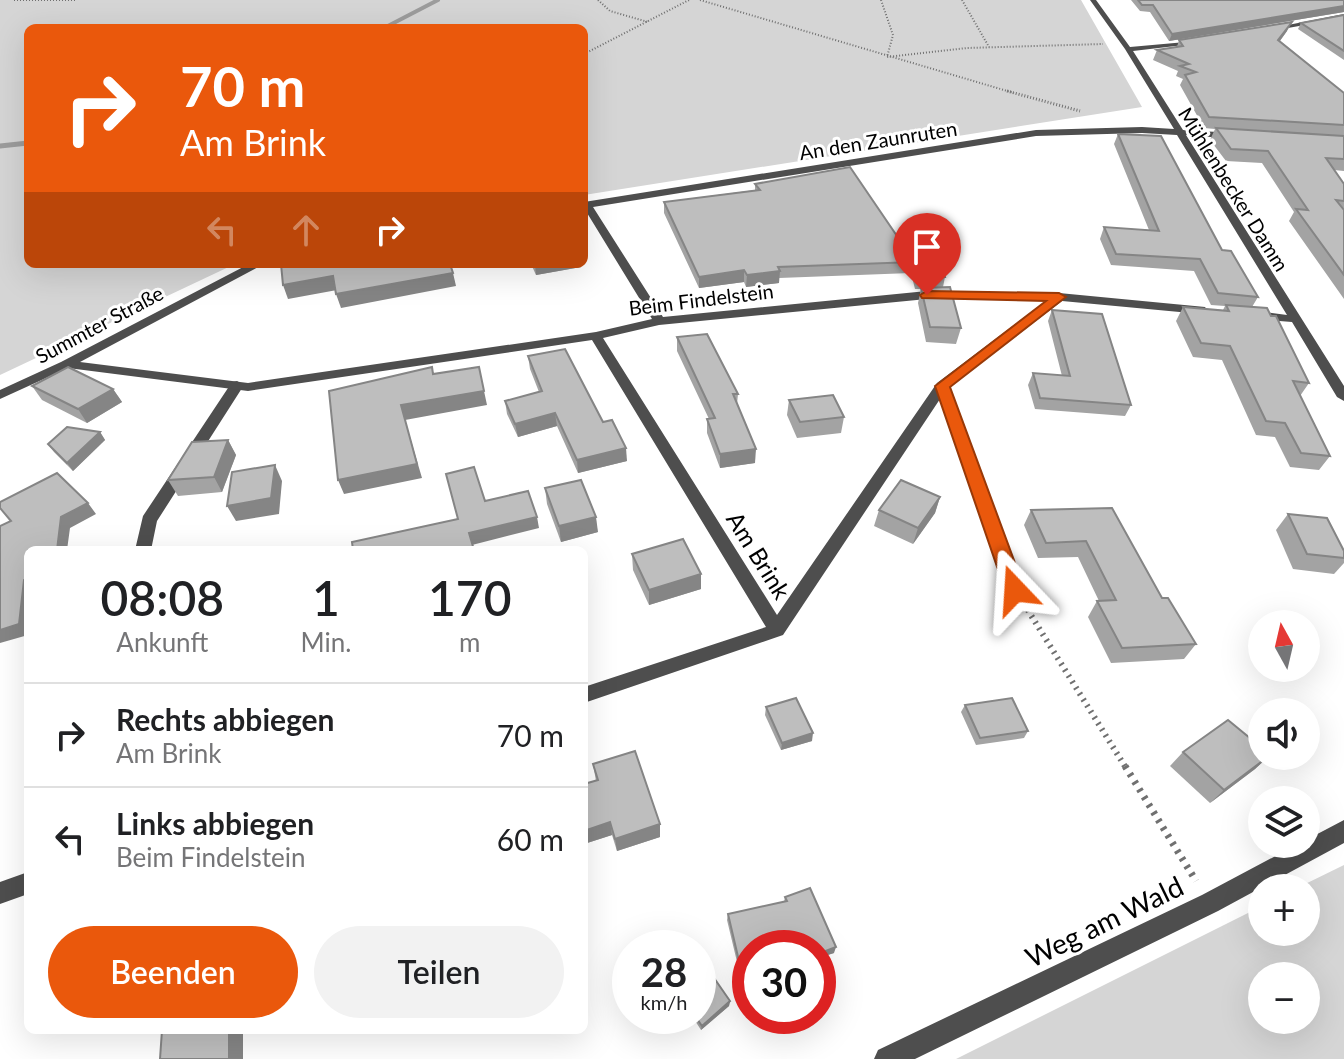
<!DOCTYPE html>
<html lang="de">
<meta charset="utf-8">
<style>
:root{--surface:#fff;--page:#f2f2f2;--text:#202124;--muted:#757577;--line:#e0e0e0;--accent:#ea580c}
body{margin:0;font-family:Lato,sans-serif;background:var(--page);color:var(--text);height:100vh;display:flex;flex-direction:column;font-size:30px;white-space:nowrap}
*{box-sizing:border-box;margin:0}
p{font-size:26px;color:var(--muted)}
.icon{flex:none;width:44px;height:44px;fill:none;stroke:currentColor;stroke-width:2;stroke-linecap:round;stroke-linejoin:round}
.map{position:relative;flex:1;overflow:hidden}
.panel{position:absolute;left:24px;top:546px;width:564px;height:488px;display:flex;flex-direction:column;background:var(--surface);border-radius:12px;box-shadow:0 8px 32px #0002}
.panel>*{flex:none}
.banner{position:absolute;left:24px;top:24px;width:564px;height:244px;border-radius:12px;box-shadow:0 8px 32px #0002;background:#ea580c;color:#fff;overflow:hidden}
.needle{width:52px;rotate:352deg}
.tools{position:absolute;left:1248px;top:610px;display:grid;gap:16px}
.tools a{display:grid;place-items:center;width:72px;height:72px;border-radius:50%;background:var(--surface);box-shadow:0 8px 32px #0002;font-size:40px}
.speed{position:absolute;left:612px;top:930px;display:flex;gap:16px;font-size:40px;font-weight:700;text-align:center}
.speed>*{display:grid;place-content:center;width:104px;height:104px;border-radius:50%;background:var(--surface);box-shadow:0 8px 32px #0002;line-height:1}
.speed small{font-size:20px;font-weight:400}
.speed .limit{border:12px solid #d22;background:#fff;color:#111}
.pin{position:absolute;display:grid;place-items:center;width:68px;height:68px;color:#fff;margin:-82px -34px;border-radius:50% 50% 50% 0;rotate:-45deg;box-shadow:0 0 8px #0007}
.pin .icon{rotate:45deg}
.me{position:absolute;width:88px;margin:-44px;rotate:340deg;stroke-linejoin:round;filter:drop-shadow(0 0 6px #0008)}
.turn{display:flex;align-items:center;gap:28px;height:168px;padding:0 24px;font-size:36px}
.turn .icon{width:104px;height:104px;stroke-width:2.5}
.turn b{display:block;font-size:56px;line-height:68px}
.lanes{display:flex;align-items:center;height:76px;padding:0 24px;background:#0003;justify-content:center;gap:40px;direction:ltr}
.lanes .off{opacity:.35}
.eta{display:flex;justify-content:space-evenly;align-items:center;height:136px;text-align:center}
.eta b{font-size:48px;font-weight:600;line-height:56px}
.action{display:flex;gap:16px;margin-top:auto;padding:16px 24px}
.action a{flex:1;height:92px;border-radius:48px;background:var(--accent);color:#fff;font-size:32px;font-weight:600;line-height:92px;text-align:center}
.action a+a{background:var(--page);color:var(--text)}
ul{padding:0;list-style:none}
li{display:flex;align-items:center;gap:24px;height:104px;padding:0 24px;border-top:2px solid var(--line)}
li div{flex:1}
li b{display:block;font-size:30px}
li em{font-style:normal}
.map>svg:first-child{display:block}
.green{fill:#d5d5d5;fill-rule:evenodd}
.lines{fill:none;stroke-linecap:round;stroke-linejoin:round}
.stream-far1{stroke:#9c9c9c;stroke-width:4}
.stream{stroke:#9c9c9c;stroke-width:5}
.path-far3{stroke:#707070;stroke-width:2;stroke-dasharray:1 2;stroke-linecap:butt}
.path-far2{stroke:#707070;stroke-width:3;stroke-dasharray:1 2;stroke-linecap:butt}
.path-far1{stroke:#707070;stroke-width:6;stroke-dasharray:2 5;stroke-linecap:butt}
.path{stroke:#707070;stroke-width:7;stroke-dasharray:3 6;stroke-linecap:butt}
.lane{fill:#4e4e4e;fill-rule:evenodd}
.street{fill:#4e4e4e;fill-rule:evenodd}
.wall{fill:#a3a3a3}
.shaded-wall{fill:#858585}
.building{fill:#bebebe;stroke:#858585;stroke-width:2}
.route{fill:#ea580c;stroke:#983908;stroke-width:2}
.labels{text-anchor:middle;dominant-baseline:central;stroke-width:6;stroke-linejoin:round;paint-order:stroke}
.far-street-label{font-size:20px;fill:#000;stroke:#fff}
.street-label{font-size:24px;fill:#000;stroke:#fff}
.near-street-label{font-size:28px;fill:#000;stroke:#fff}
</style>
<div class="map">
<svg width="1344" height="1059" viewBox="0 0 1344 1059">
<rect width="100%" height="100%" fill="#fff"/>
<g class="green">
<path d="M0,0H1081L1142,107L584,195V28H28V264H235L0,375Z"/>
<path d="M1344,865V1059H956L1262,906V932H1306V888H1297ZM1262,976H1306V1020H1262Z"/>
</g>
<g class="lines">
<path class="stream-far1" d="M384,28L438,0"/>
<path class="stream" d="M0,146L28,143"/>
<g class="path-far3">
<path d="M14,0H77"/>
<path d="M598,0L610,11L648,22"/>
<path d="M700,0L1014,93"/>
<path d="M881,0L893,35L887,57L967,48L1103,44"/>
<path d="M962,0L989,47"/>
<path d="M584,54L689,0"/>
</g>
<path class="path-far2" d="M1007,91L1080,111"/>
<path class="path-far1" d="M1024,604L1126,768"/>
<path class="path" d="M1125,766L1196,881"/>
<path class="lane" d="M237,381L244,385L157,521L151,550H135L143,516L232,382Z"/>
<g class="street">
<path d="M1090,0H1096L1130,47L1197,41L1201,43L1133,51L1183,130L1235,133L1239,136L1235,139L1186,135L1344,386V401L1337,397L1292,322L1256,319L1250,315L1256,311L1287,315L1177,135L1142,133L1036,136L593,207L663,317L927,291L1059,293L1205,307L1207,310L1201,314L1062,301L949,387L1024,590L1021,595H1009L1006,590L940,399L783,635L584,703V687L766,627L592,340L248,391L68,368L0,399V390L61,362L249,264H264L80,362L248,383L596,332L652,319L584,208V202L1036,130L1142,127L1174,129L1125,49ZM927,299L1047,300L937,383L777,615L603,338L659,325Z"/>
<path d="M1344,14V18L1271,31L1268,29Z"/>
<path d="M1344,820V843L1218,911L915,1059H874L878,1050L1202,895L1298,844H1306V840Z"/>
<path d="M28,872V894L0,904V882Z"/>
</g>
</g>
<g class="wall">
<path d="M1131,0H1344V12L1169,41L1150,12L1140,11Z"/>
<path d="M1344,15V60L1298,29L1301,23Z"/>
<path d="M1287,31L1280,41L1344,93V171L1334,170L1344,184V299L1289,221L1294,212L1262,163L1226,161L1210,140L1215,129L1204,128L1180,85L1183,79L1176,76L1178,71L1153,60L1157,50L1177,47L1179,40Z"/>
<path d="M1118,134L1222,250L1258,297L1252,307L1309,383L1300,396L1330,456L1319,470L1290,467L1275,437L1256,435L1222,360L1193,357L1176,321L1183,307L1223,310L1225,306L1211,305L1194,271L1111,265L1100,239L1104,227L1149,230L1114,144Z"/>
<path d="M755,184L907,252L909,242L945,277L943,287L961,328L956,344L926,342L918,303L921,289H915L911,273L779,278V283L746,287L744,282L699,288L664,213V202L755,190Z"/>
<path d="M531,264H581V267L536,275Z"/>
<path d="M1052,310L1131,405L1125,416L1035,409L1028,385L1033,373L1062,376L1048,321Z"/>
<path d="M677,337L738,394L737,404L755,463L720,468L707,433V419H709L677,351Z"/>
<path d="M528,356L627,461L578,473L557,426L518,437L507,414L505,401L539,392L530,369Z"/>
<path d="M32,386L113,389L122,402L87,423L42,400Z"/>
<path d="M789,400L844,417L841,433L797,438L787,415Z"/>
<path d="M100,432L105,440L73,471L54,452L48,444Z"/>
<path d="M228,440L236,455L222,492L178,496L168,480Z"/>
<path d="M545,488L598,532L561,542L547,504Z"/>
<path d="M940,497L935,513L913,544L874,526L879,510Z"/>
<path d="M1112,508L1162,598L1196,644L1184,659L1111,663L1088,617L1097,601H1099L1078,557L1038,558L1024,525L1031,510Z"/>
<path d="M1288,514L1344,551V563L1334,574L1293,569L1276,530Z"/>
<path d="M632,554L701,589L649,605L633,570Z"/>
<path d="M965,705L1028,731L1024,738L976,745L961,712Z"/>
<path d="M766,707L812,741L781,750L765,715Z"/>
<path d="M1183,752L1269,756L1255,769L1210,803L1170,766Z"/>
<path d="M593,764L660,837L617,851L612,835L584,844V784L596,781Z"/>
<path d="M785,897L834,953L818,958V948H750V964L738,966L727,920L728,914L784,902Z"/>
<path d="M730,1001L729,1006L701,1030L692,1016H698Z"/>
</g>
<g class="shaded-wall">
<path d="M1344,6V12L1169,41L1172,34Z"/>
<path d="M1292,22L1287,31L1273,50L1278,40Z"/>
<path d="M535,264H581V267L536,275Z"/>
<path d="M744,270V282L699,288V277Z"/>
<path d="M780,271L779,283L746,287L747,275Z"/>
<path d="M453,273L456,286L341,308L336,294Z"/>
<path d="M333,276L337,290L288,299L283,285Z"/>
<path d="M113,389L122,402L87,423L78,409Z"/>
<path d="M484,391L487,405L405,420L422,478L344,494L338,480L401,405Z"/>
<path d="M555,413L557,426L518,437L515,424Z"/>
<path d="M100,432L105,440L73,471L67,463Z"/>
<path d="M228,440L236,455L222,492L214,477Z"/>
<path d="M626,448L627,461L578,473L577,460Z"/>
<path d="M756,449L755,463L720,468V454Z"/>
<path d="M275,465L282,481L279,514L236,521L227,506Z"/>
<path d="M940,497L935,513L913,544L918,528Z"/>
<path d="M88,503L96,514L70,528L67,550H57L61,517Z"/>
<path d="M537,517L539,528L472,545L469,533Z"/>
<path d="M596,517L598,532L561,542L559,526Z"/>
<path d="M701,574V589L649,605V590Z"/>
<path d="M28,579V635L0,643V630L24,580Z"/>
<path d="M813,733L812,741L781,750L782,743Z"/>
<path d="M1269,756L1255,769L1210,803L1224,790Z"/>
<path d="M610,822L612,835L584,844V831Z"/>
<path d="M660,824V837L617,851L615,839Z"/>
<path d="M836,947L834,953L818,958V954Z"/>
<path d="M750,959V964L738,966L739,961Z"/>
<path d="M730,1001L729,1006L701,1030L702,1026Z"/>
<rect x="229" y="1030" width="14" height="29"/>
</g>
<g class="building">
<path d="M1138,0H1344V6L1172,34L1153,5H1142Z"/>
<path d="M1344,15V51L1301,23Z"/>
<path d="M1292,22L1278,40L1344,93V125L1209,117L1185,75L1196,72L1180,66L1189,64L1157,50L1183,46L1179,40Z"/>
<path d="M1216,128L1344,136V159L1326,158L1344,184V201L1336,200L1344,210V275L1296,209L1308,210L1268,151L1231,149Z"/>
<path d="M1118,134L1161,136L1222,250L1231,251L1258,297L1218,293L1200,259L1116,254L1104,227L1159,231Z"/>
<path d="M850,167L914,261L909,242H936L945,277L917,278L914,262L778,267L780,271L747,275L744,270L699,277L664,202L760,190L755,184Z"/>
<path d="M281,264H450L453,273L336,294L333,276L283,285Z"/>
<path d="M950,287L961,328L930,327L921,288Z"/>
<path d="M1226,305L1267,308L1271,316H1276L1309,383L1293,381L1330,456L1301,453L1285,423L1266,421L1230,346L1201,343L1183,307L1229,311Z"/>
<path d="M1052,310L1102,314L1131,405L1040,398L1033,373L1070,376Z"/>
<path d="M707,334L738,394H733L756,449L720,454L707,419L715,418L677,337Z"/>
<path d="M565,349L603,422L612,420L626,448L577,460L555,413L515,424L505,401L542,391L528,356Z"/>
<path d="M68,367L113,389L78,409L32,386Z"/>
<path d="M432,367L433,374L479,367L484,391L401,405L417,464L338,480L329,391Z"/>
<path d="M833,395L844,417L800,422L789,400Z"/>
<path d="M67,427L100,432L67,463L48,444Z"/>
<path d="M228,440L214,477L168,480L192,442Z"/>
<path d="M275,465L271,498L227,506L232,472Z"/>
<path d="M474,467L485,501L528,491L537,517L469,533L474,550H353L352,542L458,519L446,474Z"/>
<path d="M57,473L88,503L61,517L57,550H28V579L24,580L19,624L0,630V526L11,521L0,508V502Z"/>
<path d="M581,480L596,517L559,526L545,488Z"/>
<path d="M901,480L940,497L918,528L879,510Z"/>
<path d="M1112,508L1162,598H1168L1196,644L1122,648L1097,601L1116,600L1086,541L1046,543L1031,510Z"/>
<path d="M1288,514L1327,518L1344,551V558L1307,554Z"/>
<path d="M683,539L701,574L649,590L632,554Z"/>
<path d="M796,698L813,733L782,743L766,707Z"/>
<path d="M1012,698L1028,731L980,738L965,705Z"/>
<path d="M1228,720L1262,748V756H1269L1224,790L1183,752Z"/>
<path d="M635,751L660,824L615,839L610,822L584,831V784L598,780L593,764Z"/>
<path d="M810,888L836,947L818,954V948H806L805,946L795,948H750V959L739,961L728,914L787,901L785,897Z"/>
<path d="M712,975L730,1001L702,1026L695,1016H698V986Z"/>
<path d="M162,1030H229V1059H160Z"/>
</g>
<path class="route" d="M927,291L1059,293L1066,297L950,387L1025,590L1022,595H1008L1005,590L935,386L1046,301L922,298L920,295Z"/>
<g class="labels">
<g class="far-street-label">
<text transform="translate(878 140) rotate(-9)">An den Zaunruten</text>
<text transform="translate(1234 189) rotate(58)">Mühlenbecker Damm</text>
<text transform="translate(701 299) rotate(-7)">Beim Findelstein</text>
<text transform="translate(99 324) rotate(-28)">Summter Straße</text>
</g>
<g class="street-label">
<text transform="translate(759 555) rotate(58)">Am Brink</text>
</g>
<g class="near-street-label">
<text transform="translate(1104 921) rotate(-26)">Weg am Wald</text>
</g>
</g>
</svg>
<div class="tools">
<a><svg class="needle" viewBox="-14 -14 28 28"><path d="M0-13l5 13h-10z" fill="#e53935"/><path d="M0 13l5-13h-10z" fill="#757577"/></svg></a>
<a><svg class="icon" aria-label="sound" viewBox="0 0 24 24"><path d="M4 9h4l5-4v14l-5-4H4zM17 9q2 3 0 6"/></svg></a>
<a><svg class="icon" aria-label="layers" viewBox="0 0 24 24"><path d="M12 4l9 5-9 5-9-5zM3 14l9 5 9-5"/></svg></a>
<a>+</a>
<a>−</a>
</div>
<div class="speed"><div>28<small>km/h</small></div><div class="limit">30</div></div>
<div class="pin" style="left:927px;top:295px;background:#d93025"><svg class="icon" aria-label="arrive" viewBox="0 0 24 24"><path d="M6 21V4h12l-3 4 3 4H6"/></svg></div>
<svg class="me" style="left:1015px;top:590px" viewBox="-20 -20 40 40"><path d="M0-17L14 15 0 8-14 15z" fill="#ea580c" stroke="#fff" stroke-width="4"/></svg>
<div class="banner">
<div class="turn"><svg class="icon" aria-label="right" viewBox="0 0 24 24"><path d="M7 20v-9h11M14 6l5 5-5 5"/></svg><div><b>70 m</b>Am Brink</div></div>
<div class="lanes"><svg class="icon off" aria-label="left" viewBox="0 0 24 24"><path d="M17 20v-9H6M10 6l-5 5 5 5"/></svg><svg class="icon off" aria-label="ahead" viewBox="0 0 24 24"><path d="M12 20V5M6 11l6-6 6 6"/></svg><svg class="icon" aria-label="right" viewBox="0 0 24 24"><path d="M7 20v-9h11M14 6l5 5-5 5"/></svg></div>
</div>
<section class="panel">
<div class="eta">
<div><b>08:08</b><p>Ankunft</p></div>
<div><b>1</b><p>Min.</p></div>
<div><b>170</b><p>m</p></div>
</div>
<ul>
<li><svg class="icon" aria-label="right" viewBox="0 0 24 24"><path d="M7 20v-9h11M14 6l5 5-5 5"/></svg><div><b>Rechts abbiegen</b><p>Am Brink</p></div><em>70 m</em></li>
<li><svg class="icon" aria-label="left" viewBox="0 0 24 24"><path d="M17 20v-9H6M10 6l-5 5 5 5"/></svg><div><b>Links abbiegen</b><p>Beim Findelstein</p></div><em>60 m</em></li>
</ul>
<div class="action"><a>Beenden</a><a>Teilen</a></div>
</section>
</div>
